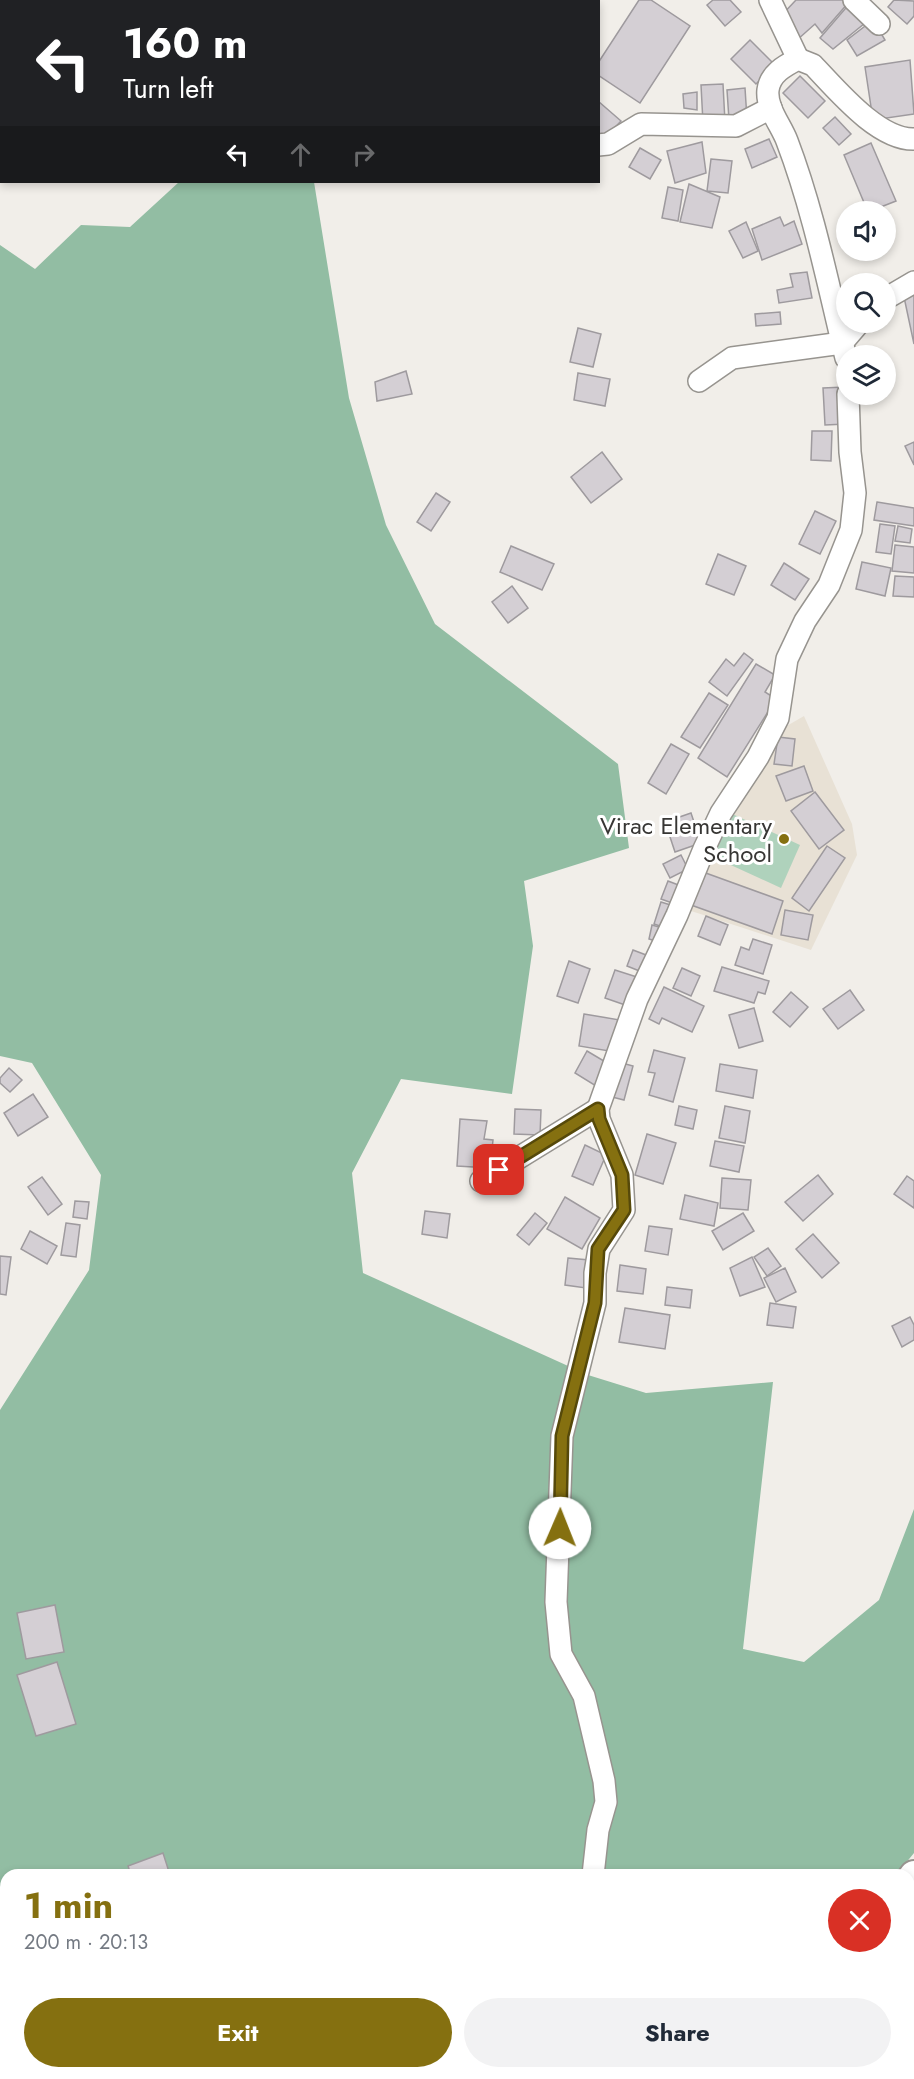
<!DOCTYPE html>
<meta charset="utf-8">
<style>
:root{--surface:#fff;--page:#f2f2f3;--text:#1f2937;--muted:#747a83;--accent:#857010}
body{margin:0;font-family:Jost,sans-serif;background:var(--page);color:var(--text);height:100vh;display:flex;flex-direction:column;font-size:22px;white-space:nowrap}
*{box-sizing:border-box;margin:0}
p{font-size:20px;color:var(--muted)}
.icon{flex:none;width:33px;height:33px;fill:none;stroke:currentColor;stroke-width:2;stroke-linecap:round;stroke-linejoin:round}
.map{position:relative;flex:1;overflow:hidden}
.details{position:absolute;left:0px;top:1869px;width:915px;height:210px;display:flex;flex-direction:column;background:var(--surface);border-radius:18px 18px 0 0;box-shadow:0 3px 9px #0003}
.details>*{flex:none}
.guide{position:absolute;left:0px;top:0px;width:600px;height:183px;box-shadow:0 3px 9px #0003;background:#202124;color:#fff;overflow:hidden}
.buttons{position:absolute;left:836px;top:201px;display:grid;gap:12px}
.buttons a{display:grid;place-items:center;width:60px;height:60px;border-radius:50%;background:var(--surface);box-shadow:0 3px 9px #0003;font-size:30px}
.pin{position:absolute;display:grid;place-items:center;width:51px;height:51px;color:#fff;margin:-26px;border-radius:12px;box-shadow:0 3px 9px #0006}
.me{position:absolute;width:66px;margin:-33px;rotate:1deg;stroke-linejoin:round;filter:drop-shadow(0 0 4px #0008)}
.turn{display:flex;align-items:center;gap:21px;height:126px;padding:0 24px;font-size:27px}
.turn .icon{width:78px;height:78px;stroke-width:2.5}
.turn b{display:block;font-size:42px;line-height:51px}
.lanes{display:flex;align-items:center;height:57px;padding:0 24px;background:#0003;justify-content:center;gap:30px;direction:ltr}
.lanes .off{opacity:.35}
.round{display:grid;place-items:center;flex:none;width:63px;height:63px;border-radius:32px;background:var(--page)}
.head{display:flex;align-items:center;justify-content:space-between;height:102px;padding:0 24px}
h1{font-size:36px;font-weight:700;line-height:45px;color:var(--accent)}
.primary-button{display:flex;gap:12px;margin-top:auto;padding:12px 24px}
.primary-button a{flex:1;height:69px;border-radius:36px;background:var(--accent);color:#fff;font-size:24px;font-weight:700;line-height:69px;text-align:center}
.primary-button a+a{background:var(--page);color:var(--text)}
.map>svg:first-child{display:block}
.built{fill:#e8e1d5}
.green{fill:#afd2bc}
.forest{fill:#92bda3}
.building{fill:#d4cfd4;stroke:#9e9a9e;stroke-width:1.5}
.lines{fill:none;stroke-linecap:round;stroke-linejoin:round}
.street-casing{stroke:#97948f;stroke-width:24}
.secondary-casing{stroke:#97948f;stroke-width:32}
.street{stroke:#fff;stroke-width:21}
.secondary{stroke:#fff;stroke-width:28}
.route-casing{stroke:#56490a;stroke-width:15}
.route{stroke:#857010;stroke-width:10}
.poi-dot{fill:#857010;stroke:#fff;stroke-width:2}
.labels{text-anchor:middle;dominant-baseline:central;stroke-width:6;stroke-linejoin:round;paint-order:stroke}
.poi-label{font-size:24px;fill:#373634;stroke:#fff;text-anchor:end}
</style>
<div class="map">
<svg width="914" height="2079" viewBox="0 0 914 2079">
<rect width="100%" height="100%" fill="#f1eee9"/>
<path class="built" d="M804,716L852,824L857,855L811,950L685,909L697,873L778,731Z"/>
<path class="green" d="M728,812L800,845L781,888L709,855Z"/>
<g class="forest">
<path d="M23,0H288V1L25,2Z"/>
<path d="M179,182H314L349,398L386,525L435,624L618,764L629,848L524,881L533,946L512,1094L401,1079L352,1173L363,1273L588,1375L646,1393L773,1382L743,1649L804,1662L879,1600L914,1509V1853L896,1875H6V2073H278L275,2079H0V1410L89,1270L101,1175L32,1063L0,1056V245L35,269L81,225L130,227Z"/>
<path d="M909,1952L914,1956V2079H896V2073H909Z"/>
<path d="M737,2073H845L842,2079H739Z"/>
</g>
<g class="building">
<path d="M639,0H651L690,26L640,103L598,75V63Z"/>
<path d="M713,0H730L741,12L725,26L707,5Z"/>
<path d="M796,0H847L849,2L822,33L815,24L797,40L779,18Z"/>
<path d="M894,0L914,1V16L907,24L888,7Z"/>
<path d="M851,2L870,19L833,49L820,38Z"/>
<path d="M873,20L885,40L857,56L847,40Z"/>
<path d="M750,40L775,65L756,84L731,59Z"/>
<path d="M910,60L914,114L873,120L865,67Z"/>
<path d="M800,76L825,101L808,118L783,93Z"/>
<path d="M723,84L725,122L703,123L701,85Z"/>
<path d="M745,88L747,119L729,120L727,90Z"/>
<path d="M697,92V110L684,108L683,94Z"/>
<path d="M598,101L621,121L600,143L598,141Z"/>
<path d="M835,117L851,134L839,145L823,128Z"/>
<path d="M769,139L777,157L752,168L745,149Z"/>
<path d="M702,142L706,173L675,183L667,151Z"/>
<path d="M871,143L896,201L868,212L844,155Z"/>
<path d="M640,148L661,160L650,179L629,167Z"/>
<path d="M711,159L732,161L728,193L707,191Z"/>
<path d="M689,184L720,197L712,228L680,222Z"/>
<path d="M668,187L683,190L678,221L662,218Z"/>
<path d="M780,217L784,226L794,221L802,244L762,260L752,229Z"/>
<path d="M746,222L758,251L743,258L729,231Z"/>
<path d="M807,272L812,298L779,303L777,290L793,287L790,274Z"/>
<path d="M914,295V344L904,297Z"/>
<path d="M780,312L781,324L756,326L755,314Z"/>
<path d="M578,328L601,334L593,367L570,362Z"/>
<path d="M406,371L412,394L377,401L375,382Z"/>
<path d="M578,373L610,379L605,406L574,400Z"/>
<path d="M845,387L846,424L825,425L823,388Z"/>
<path d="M812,431H832L831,461L811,460Z"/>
<path d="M914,442V465L905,446Z"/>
<path d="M602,452L622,479L591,503L571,477Z"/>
<path d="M436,493L450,502L431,531L417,522Z"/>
<path d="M877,502L914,508V526L874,520Z"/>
<path d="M815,511L836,521L820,554L799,544Z"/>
<path d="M880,524L895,526L891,554L876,552Z"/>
<path d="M898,526L912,529L910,543L895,541Z"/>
<path d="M895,545L914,547V573L892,571Z"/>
<path d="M511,546L554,564L542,590L500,572Z"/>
<path d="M718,554L746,566L734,595L706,584Z"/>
<path d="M862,562L891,568L885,596L856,589Z"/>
<path d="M784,563L809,579L795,600L771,585Z"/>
<path d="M895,576L914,577V597L893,596Z"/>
<path d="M512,586L528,608L508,623L492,602Z"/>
<path d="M744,653L753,660L727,696L709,682L726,659L734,666Z"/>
<path d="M756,664L775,675L765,692L776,699L727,777L698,758Z"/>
<path d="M709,693L728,705L700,748L681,737Z"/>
<path d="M778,737L795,739L792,766L774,764Z"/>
<path d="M671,744L689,754L666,794L648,783Z"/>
<path d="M804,766L813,791L786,801L776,776Z"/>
<path d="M815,792L844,830L819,849L791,811Z"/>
<path d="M691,813L701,843L675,852L665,822Z"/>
<path d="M827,846L845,858L809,911L792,898Z"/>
<path d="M681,855L688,869L670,878L663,864Z"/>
<path d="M703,872L783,901L772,934L691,905Z"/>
<path d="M668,881L681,886L675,904L661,899Z"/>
<path d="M661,902L677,907L669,929L654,924Z"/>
<path d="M785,910L813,915L808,940L781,935Z"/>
<path d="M706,916L728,925L720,945L698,936Z"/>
<path d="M652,925L666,929L662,943L649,939Z"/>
<path d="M753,939L772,945L763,974L735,965L741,947L749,950Z"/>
<path d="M633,950L654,958L647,974L627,966Z"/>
<path d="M569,961L590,969L578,1003L557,996Z"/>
<path d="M722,967L769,981L765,994L758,992L754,1003L714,991Z"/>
<path d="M682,968L700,976L691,996L673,988Z"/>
<path d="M615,970L640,978L631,1007L605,998Z"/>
<path d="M664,987L704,1006L692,1032L662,1018L659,1024L649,1019Z"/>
<path d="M850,990L864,1010L838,1029L823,1009Z"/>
<path d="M791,992L808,1007L790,1027L773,1012Z"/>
<path d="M754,1008L763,1041L739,1048L729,1015Z"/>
<path d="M584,1014L620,1020L615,1052L579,1046Z"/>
<path d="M654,1050L685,1058L673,1102L649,1095L655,1073L648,1072Z"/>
<path d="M587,1051L609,1064L596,1086L575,1073Z"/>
<path d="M622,1063L633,1066L624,1100L612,1097Z"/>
<path d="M720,1064L757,1070L753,1098L716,1091Z"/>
<path d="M9,1068L22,1080L10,1092L0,1083V1078Z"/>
<path d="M33,1094L48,1117L18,1136L4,1113Z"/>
<path d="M679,1106L697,1110L693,1129L675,1125Z"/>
<path d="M725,1106L750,1111L745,1143L719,1138Z"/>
<path d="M515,1109L541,1110L540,1135L514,1134Z"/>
<path d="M460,1119L487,1121L484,1139L493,1140L490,1168L457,1166Z"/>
<path d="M647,1134L676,1143L663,1184L635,1175Z"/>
<path d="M715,1141L744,1146L739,1172L710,1166Z"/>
<path d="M585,1145L606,1155L593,1185L572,1176Z"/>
<path d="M818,1175L833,1194L803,1221L785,1202Z"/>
<path d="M907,1176L914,1181V1208L894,1194Z"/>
<path d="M42,1177L62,1204L48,1215L28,1187Z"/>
<path d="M722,1178L751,1180L748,1210L720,1208Z"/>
<path d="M685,1195L718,1203L714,1226L680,1219Z"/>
<path d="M565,1197L600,1218L582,1249L547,1229Z"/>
<path d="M75,1201L89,1202L87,1219L73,1217Z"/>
<path d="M425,1211L450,1214L447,1238L422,1234Z"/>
<path d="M535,1213L547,1223L529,1245L517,1235Z"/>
<path d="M743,1213L754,1231L723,1250L712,1231Z"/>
<path d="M66,1223L80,1225L76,1257L61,1255Z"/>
<path d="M649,1226L672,1229L668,1255L645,1251Z"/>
<path d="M30,1231L57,1246L47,1264L21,1249Z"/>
<path d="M813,1234L839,1263L822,1278L796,1249Z"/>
<path d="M768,1248L781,1266L767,1276L754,1257Z"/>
<path d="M0,1256L11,1257L6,1295L0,1294Z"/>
<path d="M752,1257L765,1287L740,1296L730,1268Z"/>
<path d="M568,1258L589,1260L586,1288L565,1285Z"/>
<path d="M620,1265L646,1269L643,1294L617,1291Z"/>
<path d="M785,1268L796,1292L776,1302L764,1278Z"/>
<path d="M667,1287L692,1290L690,1308L665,1305Z"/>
<path d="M770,1303L796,1307L793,1328L767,1325Z"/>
<path d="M625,1308L670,1315L665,1349L619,1342Z"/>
<path d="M910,1317L914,1325V1340L902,1347L892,1326Z"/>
<path d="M55,1605L64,1652L26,1659L17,1613Z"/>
<path d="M57,1662L76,1724L36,1736L17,1675Z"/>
<path d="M163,1853L170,1875H131L128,1866Z"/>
</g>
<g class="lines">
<defs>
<g id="street">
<path d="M380,0L381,2"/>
<path d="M770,0L798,59"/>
<path d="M854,0L879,24"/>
<path d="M598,145L608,144L641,124L736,126L771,108"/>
<path d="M885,299L914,282"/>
<path d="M846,358C828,285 814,212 787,141C781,125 766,108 768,90C770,74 784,66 798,59L813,65C837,90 878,140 914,139"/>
<path d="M699,381L732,358L842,343L860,322"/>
<path d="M481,1181L598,1109"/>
<path d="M593,1875L598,1830L606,1802L604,1781L584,1696L561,1654L556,1602L562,1436L595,1303V1273L599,1249L624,1210L622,1175L599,1119L598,1109L637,999L677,915L704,849L721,813L758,757L778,718L787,659L805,621L829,585L851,530L855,493L850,452L848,394"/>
<path d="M0,2024L6,2034"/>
<path d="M240,2079L241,2073"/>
<path d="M512,2079L515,2073"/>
</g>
<g id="secondary">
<path d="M909,1882L914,1875"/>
<path d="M872,2079V2073"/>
</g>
</defs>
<use href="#street" class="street-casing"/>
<use href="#secondary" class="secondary-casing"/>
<use href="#street" class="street"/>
<use href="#secondary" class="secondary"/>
</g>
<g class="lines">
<defs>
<path id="route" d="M499,1170L598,1109L599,1119L622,1175L624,1210L598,1249L595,1303L562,1436L560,1528"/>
</defs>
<use href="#route" class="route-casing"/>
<use href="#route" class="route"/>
</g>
<circle class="poi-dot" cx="784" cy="839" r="6"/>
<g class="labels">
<g class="poi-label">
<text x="772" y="825">Virac Elementary<tspan x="772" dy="28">School</tspan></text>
</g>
</g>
</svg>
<div class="buttons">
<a><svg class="icon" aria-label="sound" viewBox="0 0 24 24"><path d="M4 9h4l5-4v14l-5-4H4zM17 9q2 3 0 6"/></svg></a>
<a><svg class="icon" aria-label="search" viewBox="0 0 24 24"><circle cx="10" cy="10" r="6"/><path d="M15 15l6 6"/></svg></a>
<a><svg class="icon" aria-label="layers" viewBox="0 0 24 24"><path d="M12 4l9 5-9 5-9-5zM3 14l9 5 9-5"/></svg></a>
</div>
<div class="pin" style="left:499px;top:1170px;background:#d93025"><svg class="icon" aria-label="arrive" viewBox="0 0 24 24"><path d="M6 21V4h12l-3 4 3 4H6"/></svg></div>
<svg class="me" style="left:560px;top:1528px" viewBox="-20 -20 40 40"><circle r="19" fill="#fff"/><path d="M0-13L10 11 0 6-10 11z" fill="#857010"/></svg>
<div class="guide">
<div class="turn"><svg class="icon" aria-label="left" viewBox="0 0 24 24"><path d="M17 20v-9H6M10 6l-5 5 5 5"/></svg><div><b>160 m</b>Turn left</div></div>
<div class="lanes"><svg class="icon" aria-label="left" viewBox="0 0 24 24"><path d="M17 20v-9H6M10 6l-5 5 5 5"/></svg><svg class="icon off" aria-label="ahead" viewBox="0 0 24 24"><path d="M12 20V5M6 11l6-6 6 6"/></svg><svg class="icon off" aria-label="right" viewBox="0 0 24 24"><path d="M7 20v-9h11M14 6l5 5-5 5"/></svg></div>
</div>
<section class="details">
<div class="head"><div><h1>1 min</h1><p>200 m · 20:13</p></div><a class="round" style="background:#d93025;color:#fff"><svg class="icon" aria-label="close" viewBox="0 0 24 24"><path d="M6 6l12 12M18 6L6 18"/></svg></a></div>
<div class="primary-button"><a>Exit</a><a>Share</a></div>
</section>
</div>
